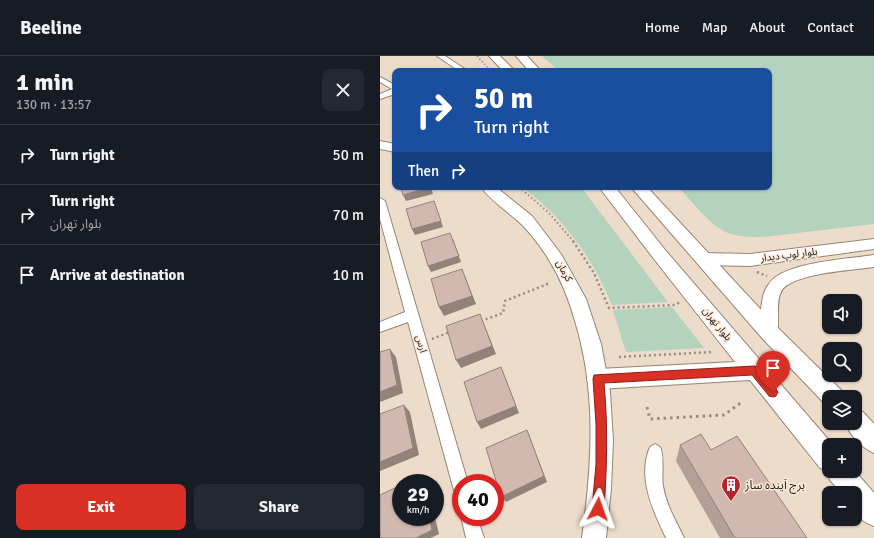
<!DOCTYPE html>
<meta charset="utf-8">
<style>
:root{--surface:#171b24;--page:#242831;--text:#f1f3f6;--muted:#9ea1a6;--line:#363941;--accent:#d93025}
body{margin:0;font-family:Signika,"Noto Sans Arabic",sans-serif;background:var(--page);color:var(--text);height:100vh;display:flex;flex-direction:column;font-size:15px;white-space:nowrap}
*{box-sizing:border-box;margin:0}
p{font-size:13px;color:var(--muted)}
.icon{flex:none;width:22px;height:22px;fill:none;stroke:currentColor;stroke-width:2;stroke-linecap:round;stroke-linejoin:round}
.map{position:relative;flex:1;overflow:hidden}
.panel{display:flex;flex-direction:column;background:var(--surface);width:380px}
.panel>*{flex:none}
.hud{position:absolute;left:12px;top:12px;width:380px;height:122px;border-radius:8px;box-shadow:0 1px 3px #0004;background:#1a4fa0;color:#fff;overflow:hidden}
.controls{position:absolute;left:442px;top:238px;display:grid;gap:8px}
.controls a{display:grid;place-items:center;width:40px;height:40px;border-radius:8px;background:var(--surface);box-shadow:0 1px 3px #0004;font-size:20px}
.speed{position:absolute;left:12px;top:418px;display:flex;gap:8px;font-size:20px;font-weight:700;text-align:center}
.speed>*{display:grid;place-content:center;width:52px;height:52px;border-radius:50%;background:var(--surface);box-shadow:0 1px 3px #0004;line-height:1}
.speed small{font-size:10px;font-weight:400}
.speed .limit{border:6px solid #d22;background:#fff;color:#111}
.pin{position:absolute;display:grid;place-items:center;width:34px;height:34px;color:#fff;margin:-41px -17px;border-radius:50% 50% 50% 0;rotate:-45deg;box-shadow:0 0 4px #0007}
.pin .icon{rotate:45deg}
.me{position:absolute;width:44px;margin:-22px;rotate:4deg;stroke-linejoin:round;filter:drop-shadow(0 0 3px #0008)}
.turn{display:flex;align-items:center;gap:14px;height:84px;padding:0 16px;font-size:18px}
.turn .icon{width:52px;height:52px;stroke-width:2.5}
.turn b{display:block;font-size:28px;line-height:34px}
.then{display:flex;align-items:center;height:38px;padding:0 16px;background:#0003;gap:8px;font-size:15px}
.round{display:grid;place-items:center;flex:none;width:42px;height:42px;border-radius:8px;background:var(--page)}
.overview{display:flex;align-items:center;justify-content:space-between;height:68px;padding:0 16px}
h1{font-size:24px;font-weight:800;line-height:30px}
.cta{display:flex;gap:8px;margin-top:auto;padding:8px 16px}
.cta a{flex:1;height:46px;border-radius:8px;background:var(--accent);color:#fff;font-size:16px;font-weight:800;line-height:46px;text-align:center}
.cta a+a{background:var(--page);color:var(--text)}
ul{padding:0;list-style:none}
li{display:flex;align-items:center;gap:12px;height:60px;padding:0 16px;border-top:1px solid var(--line)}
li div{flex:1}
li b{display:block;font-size:15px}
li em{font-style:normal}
header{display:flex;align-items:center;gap:24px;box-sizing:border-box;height:56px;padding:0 20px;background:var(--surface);border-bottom:1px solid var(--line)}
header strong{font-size:19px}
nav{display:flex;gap:22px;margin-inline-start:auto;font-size:14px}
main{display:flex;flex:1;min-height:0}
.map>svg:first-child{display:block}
.green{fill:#b3d3bf}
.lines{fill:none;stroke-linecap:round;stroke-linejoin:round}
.street-casing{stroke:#948574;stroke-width:2}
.secondary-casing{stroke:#948574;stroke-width:2}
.primary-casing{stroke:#948574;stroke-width:2}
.path-far3{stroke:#988b7e;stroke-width:1.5;stroke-dasharray:1.5 2;stroke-linecap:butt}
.path-far2{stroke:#988b7e;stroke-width:2;stroke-dasharray:1.5 2.5;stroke-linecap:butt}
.path-far1{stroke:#988b7e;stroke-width:2.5;stroke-dasharray:2 3;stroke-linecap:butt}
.path{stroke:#988b7e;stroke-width:3;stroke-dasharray:2.5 4;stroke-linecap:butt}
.street{fill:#fff;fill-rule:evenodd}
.secondary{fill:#fff;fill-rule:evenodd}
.primary{fill:#fff;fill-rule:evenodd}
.wall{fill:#b49f96}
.shaded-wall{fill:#92827a}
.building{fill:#d1b9af;stroke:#92827a}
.route{fill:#d93025;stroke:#8d1f18}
.labels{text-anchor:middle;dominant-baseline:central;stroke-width:3;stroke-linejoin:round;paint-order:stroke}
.street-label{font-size:10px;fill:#27211a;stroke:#fbead8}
.near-poi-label{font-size:12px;fill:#27211a;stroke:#fbead8;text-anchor:start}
</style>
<header>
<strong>Beeline</strong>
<nav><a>Home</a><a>Map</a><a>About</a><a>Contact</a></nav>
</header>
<main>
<section class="panel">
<div class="overview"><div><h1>1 min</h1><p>130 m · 13:57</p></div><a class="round"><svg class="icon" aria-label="close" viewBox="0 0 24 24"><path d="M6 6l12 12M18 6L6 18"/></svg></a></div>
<ul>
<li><svg class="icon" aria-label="right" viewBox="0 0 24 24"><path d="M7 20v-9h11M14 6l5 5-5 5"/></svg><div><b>Turn right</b></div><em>50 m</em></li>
<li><svg class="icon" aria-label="right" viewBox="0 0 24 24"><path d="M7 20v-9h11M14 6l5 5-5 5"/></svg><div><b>Turn right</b><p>بلوار تهران</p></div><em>70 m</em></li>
<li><svg class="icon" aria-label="arrive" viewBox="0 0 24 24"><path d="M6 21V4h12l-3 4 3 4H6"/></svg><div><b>Arrive at destination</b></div><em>10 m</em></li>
</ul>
<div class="cta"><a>Exit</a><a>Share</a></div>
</section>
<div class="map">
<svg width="494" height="482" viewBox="0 0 494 482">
<rect width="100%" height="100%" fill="#eedccb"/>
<g class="green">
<path d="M162,0H494V168L384,181C373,181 362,181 351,178C332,173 312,145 298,131H389V15H179Z"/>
<path d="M142,131H201L288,246L232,249C213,202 183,161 142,131Z"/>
<path d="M292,251L324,292L246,296L233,254Z"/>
</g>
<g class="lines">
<defs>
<g id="street">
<path d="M57,0H65L88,15H79Z"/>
<path d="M0,21L15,29V38L0,43V38L12,33L0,26Z"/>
<path d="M0,142L5,145L88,427H81V439L75,437L73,431L28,266L0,276V266L25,256L0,163Z"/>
<path d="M275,388L280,391C285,401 281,418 283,430C286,449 296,465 304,482H286C273,455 257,421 270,391Z"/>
<path d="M81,460L97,461L104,482H86Z"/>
</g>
<g id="secondary">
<path d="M0,85L15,88V96L0,93Z"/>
<path d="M101,131H116L152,160L181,198L206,243L221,288L230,336L233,384L231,433L226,482H202C212,409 217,337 195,265C189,244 181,223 169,204C162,192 149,175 139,166C127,155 110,144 101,131Z"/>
<path d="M494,183V193L370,210L324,209L318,207L316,203L318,199L324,197L370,198Z"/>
<path d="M494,199V211C474,214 410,217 401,236C394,250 402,268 395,281L389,283L383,281C379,273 380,263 381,254C382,245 383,235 389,228C403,206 469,203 494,199Z"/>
</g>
<g id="primary">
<path d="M109,0H120L135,15H123Z"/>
<path d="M136,0H147L161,15H149Z"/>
<path d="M219,131H235L286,195L453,389H449V415H475L494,437V470C475,463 475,455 475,437H461L450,424L447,414L440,412L370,324L218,333L210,330L207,323L210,316L218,313L355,306L274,203Z"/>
<path d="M251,131H267L396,270L461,334L464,341H449V350L445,348L382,282Z"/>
<path d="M475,353L483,356L494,368V397C482,392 470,379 465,367H475Z"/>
</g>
</defs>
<use href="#street" class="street-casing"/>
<use href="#secondary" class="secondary-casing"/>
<use href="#primary" class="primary-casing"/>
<path class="path-far3" d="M97,0L111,15"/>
<path class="path-far2" d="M139,131L168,156L194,186"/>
<g class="path-far1">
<path d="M193,185L214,217L229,252L295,249L300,246"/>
<path d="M377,216L387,220"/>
<path d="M101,265L123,257L125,245L170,227"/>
<path d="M52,283L70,276"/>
<path d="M239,301L332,296"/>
</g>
<path class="path" d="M267,351L270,363L344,359L362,346"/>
<use href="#street" class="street"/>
<use href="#secondary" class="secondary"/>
<use href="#primary" class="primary"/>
</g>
<path class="wall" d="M300,389L331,394L427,482H340L296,405Z"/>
<g class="shaded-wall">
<path d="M51,131L53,138L26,145L23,139Z"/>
<path d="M54,145L63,171L35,179L32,173Z"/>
<path d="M73,183L81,206L51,216L48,210Z"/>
<path d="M82,213L96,248L64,260L59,251Z"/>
<path d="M100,258L116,298L81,312L76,304Z"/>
<path d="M10,293L16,301L23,337L0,346V336Z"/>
<path d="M121,311L139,357L101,373L97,366Z"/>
<path d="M24,349L30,356L39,399L0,415V406Z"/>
<path d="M147,374L167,426L126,446L121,441Z"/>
<path d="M41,421L48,426V427H42Z"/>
<path d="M49,461H55L59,478L51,482H36Z"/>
</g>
<g class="building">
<path d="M21,131H50L23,139Z"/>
<path d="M54,145L61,165L32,173L26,153Z"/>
<path d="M70,177L79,200L48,210L41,186Z"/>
<path d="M82,213L92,240L59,251L51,223Z"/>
<path d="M100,258L112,290L76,304L66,270Z"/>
<path d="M10,293L17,329L0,336V296Z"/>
<path d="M121,311L136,350L97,366L84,326Z"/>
<path d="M24,349L33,392L0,406V358Z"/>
<path d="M147,374L164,420L121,441L106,392Z"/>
<path d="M321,378L331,394L357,380L427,482H355L300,389Z"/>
<path d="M41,421L42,427H26Z"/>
<path d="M21,429V461H49L52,474L36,482H1L0,476V439Z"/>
</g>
<path class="route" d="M374,310L378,311L396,333L398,336L396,340L393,341L389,340L372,319L224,327C228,370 227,411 224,453L223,458L218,460L214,458L212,453L216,408V368L213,323L214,319Z"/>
<defs>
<symbol id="building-pin" viewBox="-11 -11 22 30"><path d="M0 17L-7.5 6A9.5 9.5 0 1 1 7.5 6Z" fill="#b5232e" stroke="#fbead8"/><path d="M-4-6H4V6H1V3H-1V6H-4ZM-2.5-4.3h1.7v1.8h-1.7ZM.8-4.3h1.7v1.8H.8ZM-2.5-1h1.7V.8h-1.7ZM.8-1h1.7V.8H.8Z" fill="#fff"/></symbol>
</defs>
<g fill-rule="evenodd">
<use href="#building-pin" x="340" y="418" width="22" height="30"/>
</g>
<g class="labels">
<g class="street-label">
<text transform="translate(409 199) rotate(-7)">بلوار لوپ دیدار</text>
<text transform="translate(184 215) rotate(61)">کرمان</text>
<text transform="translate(337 268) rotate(51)">بلوار تهران</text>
<text transform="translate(41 288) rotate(74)">ارس</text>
</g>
<g class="near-poi-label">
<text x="365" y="429">برج آینده ساز</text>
</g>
</g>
</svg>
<div class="controls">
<a><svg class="icon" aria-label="sound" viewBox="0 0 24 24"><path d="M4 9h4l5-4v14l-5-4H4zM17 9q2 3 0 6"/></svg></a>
<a><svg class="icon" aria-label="search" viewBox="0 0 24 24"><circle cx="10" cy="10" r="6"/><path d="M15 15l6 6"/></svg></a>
<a><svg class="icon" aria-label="layers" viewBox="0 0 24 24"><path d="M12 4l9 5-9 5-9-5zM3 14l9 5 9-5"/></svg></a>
<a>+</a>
<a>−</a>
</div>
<div class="speed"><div>29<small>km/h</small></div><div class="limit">40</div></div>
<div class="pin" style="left:393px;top:336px;background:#d93025"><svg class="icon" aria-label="arrive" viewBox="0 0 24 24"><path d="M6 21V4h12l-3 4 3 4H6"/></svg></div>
<svg class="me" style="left:218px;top:453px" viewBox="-20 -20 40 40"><path d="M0-17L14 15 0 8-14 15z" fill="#d93025" stroke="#fff" stroke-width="4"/></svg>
<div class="hud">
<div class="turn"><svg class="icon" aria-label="right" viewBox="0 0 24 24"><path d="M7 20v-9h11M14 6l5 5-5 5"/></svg><div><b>50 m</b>Turn right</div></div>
<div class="then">Then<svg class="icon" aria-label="right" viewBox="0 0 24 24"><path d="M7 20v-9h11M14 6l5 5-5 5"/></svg></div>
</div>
</div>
</main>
